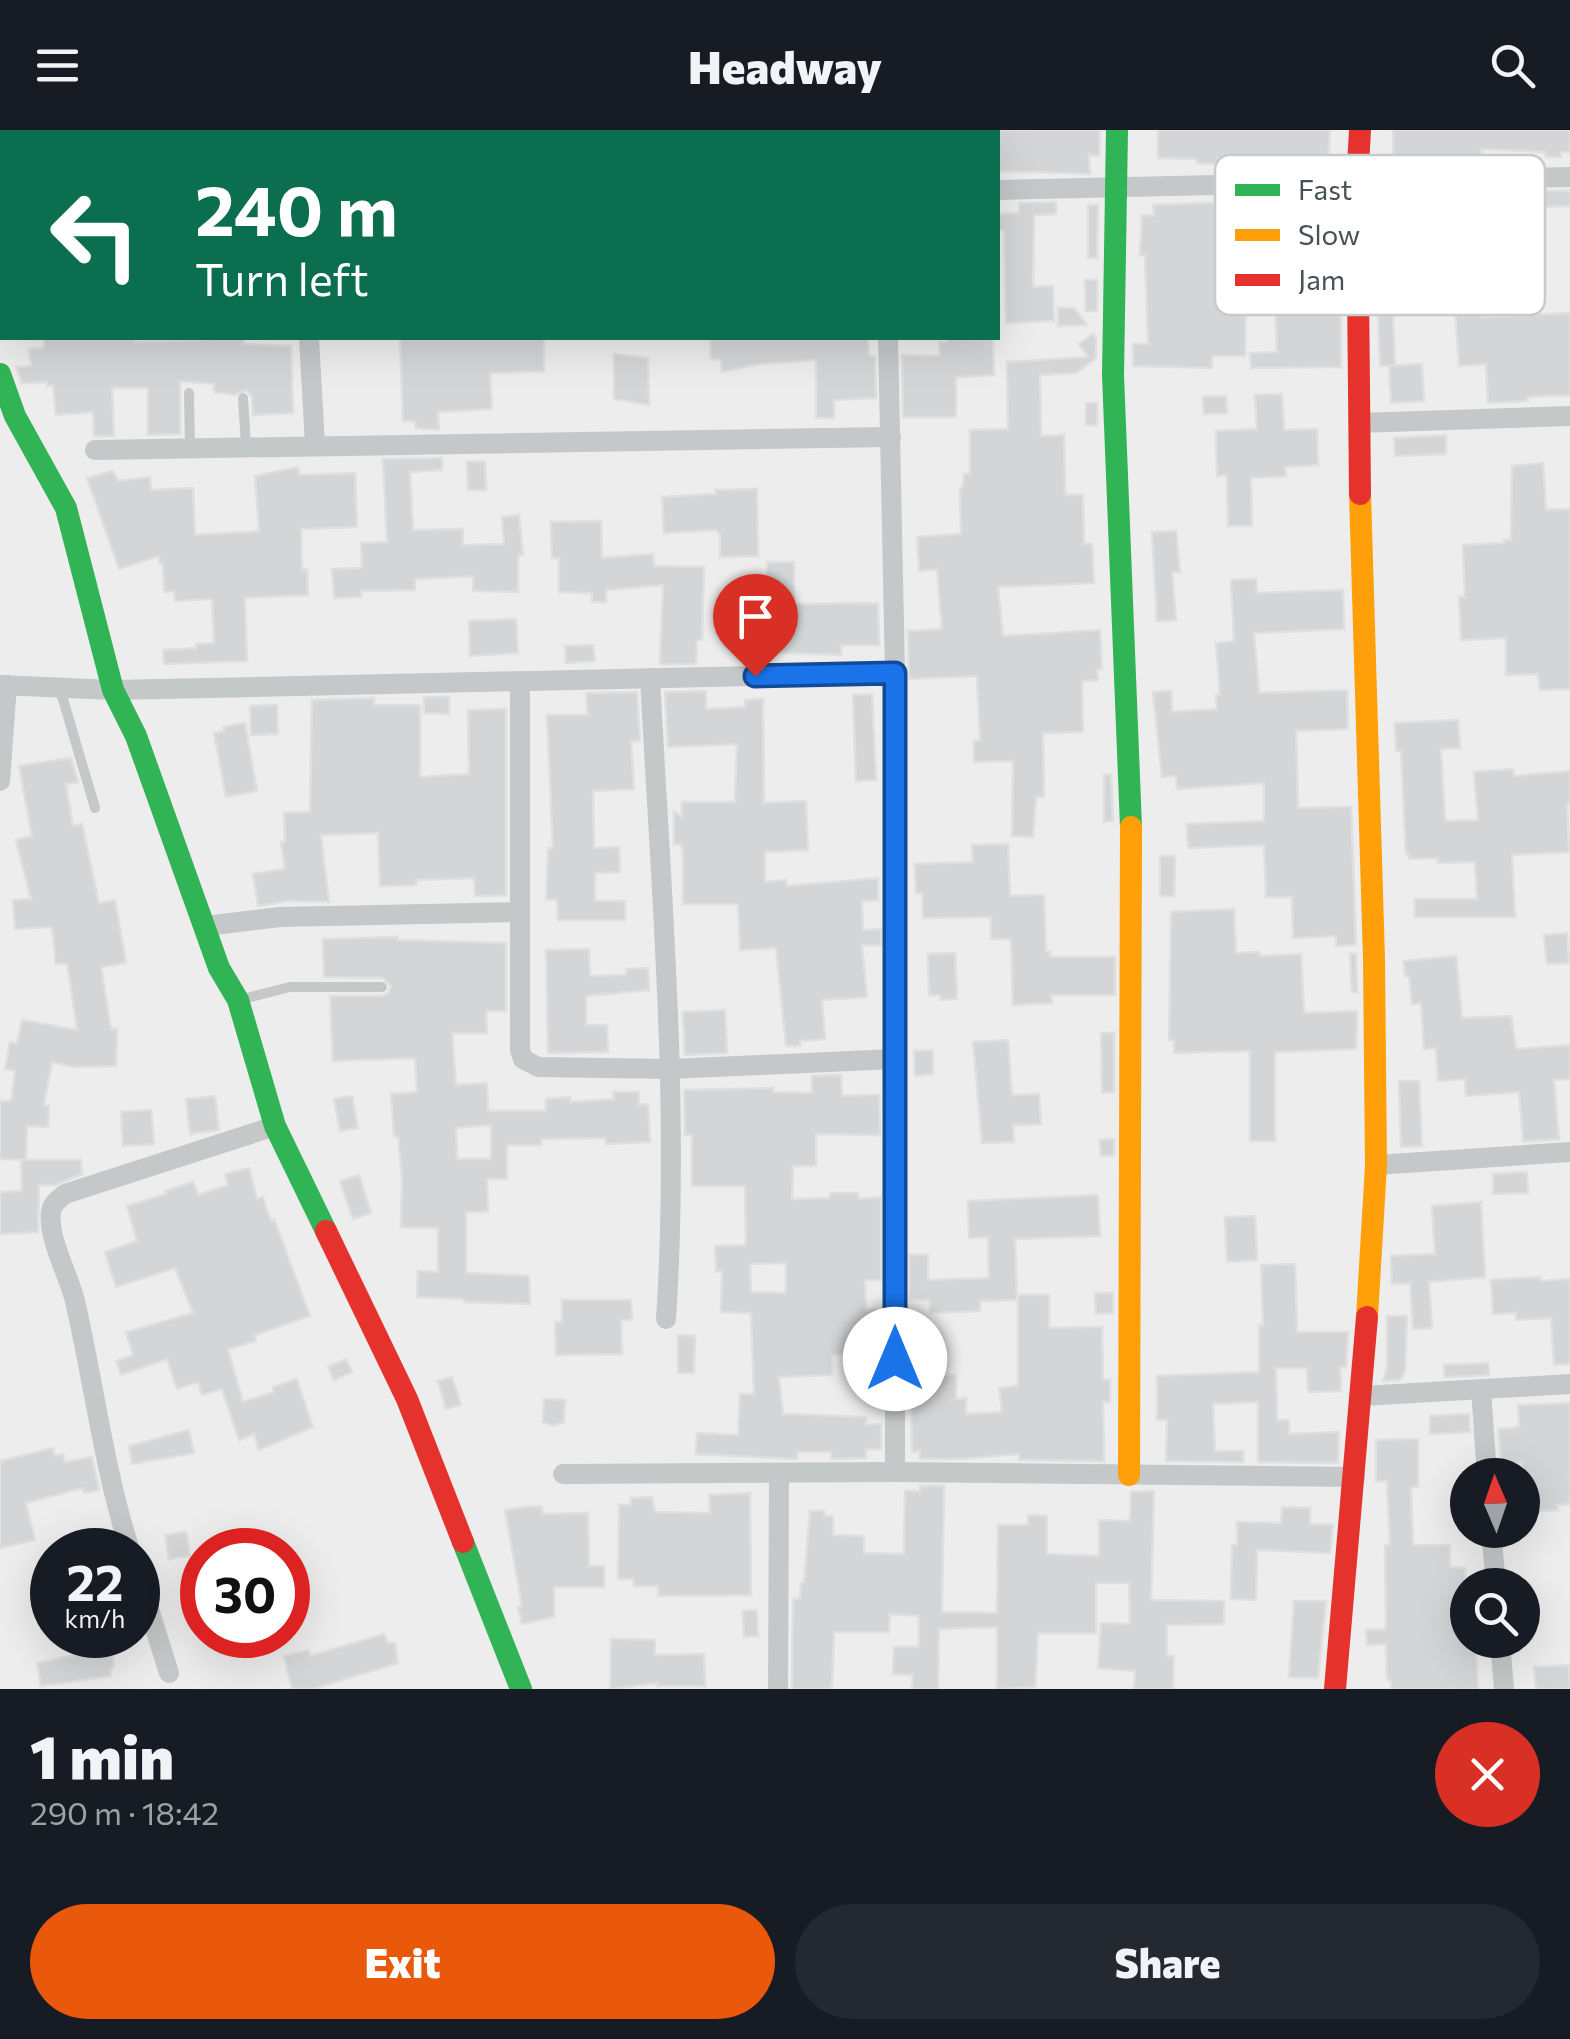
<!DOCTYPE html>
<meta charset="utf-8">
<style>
:root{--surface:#171b24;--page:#242831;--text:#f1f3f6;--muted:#9ea1a6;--accent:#ea580c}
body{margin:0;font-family:Commissioner,sans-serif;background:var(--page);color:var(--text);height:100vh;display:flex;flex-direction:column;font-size:38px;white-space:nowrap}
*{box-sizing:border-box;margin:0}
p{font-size:32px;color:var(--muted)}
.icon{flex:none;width:55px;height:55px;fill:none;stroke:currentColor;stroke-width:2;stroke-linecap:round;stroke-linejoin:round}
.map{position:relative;height:1559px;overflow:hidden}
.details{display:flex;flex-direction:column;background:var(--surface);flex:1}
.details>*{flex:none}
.hud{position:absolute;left:0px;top:0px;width:1000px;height:210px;box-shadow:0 10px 40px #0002;background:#0b6e4f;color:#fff;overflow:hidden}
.needle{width:65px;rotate:358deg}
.controls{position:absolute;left:1450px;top:1328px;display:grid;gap:20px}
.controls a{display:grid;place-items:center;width:90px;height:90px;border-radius:50%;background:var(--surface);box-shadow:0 10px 40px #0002;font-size:50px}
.speed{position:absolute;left:30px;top:1398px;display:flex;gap:20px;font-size:50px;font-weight:700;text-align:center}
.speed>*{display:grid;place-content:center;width:130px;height:130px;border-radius:50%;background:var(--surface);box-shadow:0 10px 40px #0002;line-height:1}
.speed small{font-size:25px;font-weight:400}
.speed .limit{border:15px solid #d22;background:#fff;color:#111}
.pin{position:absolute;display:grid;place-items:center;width:85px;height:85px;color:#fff;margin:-102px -42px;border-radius:50% 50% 50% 0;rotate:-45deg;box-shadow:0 0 10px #0007}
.pin .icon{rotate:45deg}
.me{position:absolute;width:110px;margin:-55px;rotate:0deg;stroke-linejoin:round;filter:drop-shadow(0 0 8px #0008)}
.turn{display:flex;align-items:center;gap:35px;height:210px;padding:0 30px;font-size:45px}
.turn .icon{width:130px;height:130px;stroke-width:2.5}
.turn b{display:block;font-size:70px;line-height:85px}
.round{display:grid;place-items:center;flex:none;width:105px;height:105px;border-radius:52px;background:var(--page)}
.summary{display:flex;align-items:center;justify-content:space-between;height:170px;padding:0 30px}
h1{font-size:60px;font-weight:800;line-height:75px}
.primary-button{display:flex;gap:20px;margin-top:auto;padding:20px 30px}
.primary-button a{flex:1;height:115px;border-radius:60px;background:var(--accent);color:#fff;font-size:40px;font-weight:800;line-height:115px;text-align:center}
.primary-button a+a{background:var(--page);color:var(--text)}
header{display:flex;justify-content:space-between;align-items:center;height:130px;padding:0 30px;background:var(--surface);font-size:45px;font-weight:800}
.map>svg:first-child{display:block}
.building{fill:#d4d5d6;stroke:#dfdfe0;stroke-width:2.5;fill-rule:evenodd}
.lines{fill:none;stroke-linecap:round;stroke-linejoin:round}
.lane{stroke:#c4c8c9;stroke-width:10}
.street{stroke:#c4c8c9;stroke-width:20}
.fast{stroke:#30b455;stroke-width:22}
.slow{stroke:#ff9f0a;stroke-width:22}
.jam{stroke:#e5322d;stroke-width:22}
.route-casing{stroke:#114b97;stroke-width:25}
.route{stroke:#1a73e8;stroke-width:18}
.key{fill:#fff;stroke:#c8cbcd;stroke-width:2.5}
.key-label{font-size:28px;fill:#465158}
</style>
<header><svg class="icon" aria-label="menu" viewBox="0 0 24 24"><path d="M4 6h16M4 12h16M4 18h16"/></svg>Headway<svg class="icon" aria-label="search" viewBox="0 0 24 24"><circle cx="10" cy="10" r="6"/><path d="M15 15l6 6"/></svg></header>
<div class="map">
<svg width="1570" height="1559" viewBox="0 0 1570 1559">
<rect width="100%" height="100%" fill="#eeeded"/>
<g class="building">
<path d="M998,0H1100L1099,26L1089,25L1090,44L998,41Z"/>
<path d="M1158,0H1330L1328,35H1231L1197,33V29L1158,28Z"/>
<path d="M1393,0H1570V22H1561V27H1546V22L1481,19L1482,26L1393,28Z"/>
<path d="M1539,61H1570V76L1540,77Z"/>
<path d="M1285,70V86L1257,87L1261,138H1302L1299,90L1340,88L1341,237L1251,238L1250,223L1277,222L1275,176L1246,177L1245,226H1212V238L1133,236V214H1148L1145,125H1140L1142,85L1154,86L1153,75Z"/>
<path d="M1056,72V84L1034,85L1033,157L1053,156L1054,191L1006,193L1004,100H998V84L1019,83V73Z"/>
<path d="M1088,75H1098L1097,128H1088Z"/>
<path d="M1085,150H1097V181H1086Z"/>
<path d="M1454,167H1475V183H1482V187L1570,183V265L1527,267L1528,271L1488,273L1486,234L1459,236Z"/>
<path d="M1058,178H1074L1087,195L1058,196Z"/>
<path d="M1393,183L1395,235L1380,236L1378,184Z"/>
<path d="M1093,204L1096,208V228L1076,243L1040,245L1041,306L1064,305L1065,365H1083L1084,414H1092L1094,453L998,457L1003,506L1100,500L1102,539L1097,540L1098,550L1082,551L1083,602L1043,603L1044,667H1036L1033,707L1012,706L1013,631L974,632V611H980L977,546L909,549L908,501L942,499L937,439L919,441L917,407L961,404L960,358H963L964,344H970V300L1008,299L1007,232L1088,227L1079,214Z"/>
<path d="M44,208H135V212L243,208V214L291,216L293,283L253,285L252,267L246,260L235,265L214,262V254L180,251V304L148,305V258H112L114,306H94L93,282L56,285L53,255L47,256V252L22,253L16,237L31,236L29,219L44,218Z"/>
<path d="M400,208H544V241L490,243L492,279L438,282L439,300L416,298L415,291H403Z"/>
<path d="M710,208H868L869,226H875L876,268L834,270V288H816V230L758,234L722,242L721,230L711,229Z"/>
<path d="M947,208H993L994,245L956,247V287H903L902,225L940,226L939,212H947Z"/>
<path d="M614,224L648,228L649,275L614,269Z"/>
<path d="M1422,234L1424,271L1391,273L1389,236Z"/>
<path d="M1282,264L1284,300L1317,299L1318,335L1285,337L1286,346L1251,348L1252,396H1228L1227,345L1217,346L1216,301L1257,299L1255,265Z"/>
<path d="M1226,266L1227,283L1204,284L1203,267Z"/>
<rect x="1086" y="273" width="11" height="22"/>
<path d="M1446,305V324L1395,326L1394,308Z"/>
<path d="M442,328V340L410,342L413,400L463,399V415L504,414L502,387L519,385L523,425H518V462L473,461V446L415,449V460L361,461V467L334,468L332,439L362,438L361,413L387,412L383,329Z"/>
<path d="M467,331L485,332L486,360H468Z"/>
<path d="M1543,333L1546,380L1570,379V559L1540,560L1538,544L1506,545V508L1461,510L1459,467H1465L1463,415L1504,413V410H1511L1512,336Z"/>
<path d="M298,337L299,345L355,343L357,397L301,399L302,440L307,439L308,465L245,468L247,531L164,534L163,520L196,518V514L214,513L212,469L175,471L174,461L164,462L163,433L159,434V426L119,439L87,348L113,341L118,351L150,347L151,360L193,358L195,405L259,401L255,346Z"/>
<path d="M757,359L758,426L720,427V404L716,400L664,403L662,367L716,364L715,360Z"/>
<path d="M601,391L602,428L653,424L654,436L704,437L702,510H697L696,534H660L663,455L606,460V472H592V463L559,462V428H552L551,392Z"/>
<path d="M1176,401L1180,442H1172L1176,490L1157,491L1152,402Z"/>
<path d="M767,432H794V474L878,473L879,515H841V525L768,522Z"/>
<path d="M1256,449L1257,463L1343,460L1344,499L1254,503L1259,563L1347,560L1348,599L1296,601L1298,678L1351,677L1356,815L1336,816V806L1293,808L1292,767H1266L1264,715L1188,718L1187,694L1264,691V653L1177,659L1176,646L1162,647L1153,562L1171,561L1172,582L1217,579L1216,565H1220L1216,513L1234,511L1231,450Z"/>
<path d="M516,489L518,523L470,526L469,491Z"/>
<path d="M593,515L595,531L566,533L565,516Z"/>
<path d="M706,561V579L745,577V570L763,569L764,673L806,671L808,720L765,722V752L786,750L787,756L878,748V770L862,771L863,800L881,799V815H862L867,867L822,870L825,909L800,911V916H786L776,818L740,820L738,774H683V722L681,714H674V682L682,687V672H735L737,614L668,617L665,562Z"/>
<path d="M637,562L640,611H631L634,659L593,661L594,718L619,717L620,742L595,743V771H625V790H558L557,769L546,770L548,718H553L547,585H588L586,563Z"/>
<path d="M872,564L876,650L856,651L853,565Z"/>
<path d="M424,567H449V584L424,583Z"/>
<path d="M374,568V575H420V647L469,644L468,580L506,579V765L475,766L474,748L416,750V755L380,756L378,703L321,705L329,772L288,771L258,776L253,744L285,739L281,712H285L284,683L310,682L312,570Z"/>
<path d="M277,575L278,604L251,605L250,576Z"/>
<path d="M1458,590L1460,618L1441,619L1445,691L1478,690L1474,642L1513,639L1514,646L1570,641V674H1567L1569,722L1512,725L1515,787H1415V769H1477L1475,732L1438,733V728L1409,729V724H1406L1401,621H1396L1395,593Z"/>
<path d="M245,593L257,661L226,667L214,603L224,601L223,597Z"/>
<path d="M71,628L78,652L66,654L73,696L82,694L99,773L115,770L126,833L101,837L111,899H117L116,936L73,937L52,932L44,975L49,976L48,997L27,996L26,1030L0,1029V971H11L15,941L5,939L10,912L17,914L22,890L77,900L67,833L56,834L52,797L15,799L13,770L31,769L16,710L32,706L19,636Z"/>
<path d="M1104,645H1111L1113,691L1104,692Z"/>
<path d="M1008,714L1010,766L1044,765L1046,822L1050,821V827H1115V865H1051L1052,873L1013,875L1011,809H991V787L923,788L922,763H916L915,734L973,732L972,715Z"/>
<path d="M1160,726H1175L1174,766H1160Z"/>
<path d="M1234,779L1236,823L1259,822L1260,826L1301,824L1304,883L1357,881L1356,919L1275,922V1011H1250V921L1174,923V910H1169L1171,782Z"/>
<path d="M1567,803L1569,833L1547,834L1544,805Z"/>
<path d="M397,807V810L506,813V881H486L487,903H452L456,955L487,953L488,981H546V969L570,967V972L614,969L613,962H639V975L648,974L650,1012L606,1014V1008L541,1009V1015H507V1049H487L488,1082H466V1143L529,1146L530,1174L464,1172V1169L417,1167L418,1141L438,1142V1098L401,1097L402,1048L398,1006H394L391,964L417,962L415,928L333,931L330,866H383L389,862L391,856L383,848L324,847L323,809ZM491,995V1029H457L456,998Z"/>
<path d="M589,819L590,846L626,845V839L648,838L649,860L586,866V895H607L608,922L548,923L546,820Z"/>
<path d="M955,823L957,869L940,870V865H929L928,824Z"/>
<path d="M1350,824H1356L1357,862H1352Z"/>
<path d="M1456,826L1462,888L1511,886L1516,919L1570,915V949L1554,950L1559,1009L1523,1011L1519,962L1466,966L1465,949L1438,951L1436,918L1424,919L1421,873L1412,874L1409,846H1405L1404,831Z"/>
<path d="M725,880L727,923L685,925L683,882Z"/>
<path d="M1101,903H1114V962L1102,963Z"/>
<path d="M1008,910L1012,965L1039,964L1041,994L1013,995L1014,1012L982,1013L973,912Z"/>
<path d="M933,920V944L915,946L914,921Z"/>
<path d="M841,945L842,966L879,965L880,1005L816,1004V1036H793L792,1069L830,1068V1063H858V1069L881,1067V1150H865L866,1180H876L878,1222L832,1225V1245L779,1247L783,1284L866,1287V1295L881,1294V1319H866V1328L831,1329V1322H797V1329L696,1324L697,1303L738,1305L740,1264H754L751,1183L721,1182L722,1141H716L715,1116L746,1115L745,1056H692V1005H685L684,960L773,958V962L812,963V946ZM786,1133V1163L751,1162L750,1134Z"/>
<path d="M1399,951H1419L1422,1016L1401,1017Z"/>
<path d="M215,966L219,1000L190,1004L186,969Z"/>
<path d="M352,966L358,998L340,1001L334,969Z"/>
<path d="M151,980L154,1014L123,1016L121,982Z"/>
<path d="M1114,1009V1025L1101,1026L1100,1010Z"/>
<path d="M21,1030H81L82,1044L55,1055H39L38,1102L0,1104V1062L22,1061Z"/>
<path d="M249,1038L257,1069L263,1067L271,1091L274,1089L310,1186L255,1205L256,1211L228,1219L243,1272L274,1262L273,1257L297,1249L313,1297L259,1320L254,1304L239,1310L222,1259L202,1265L198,1252L177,1259L167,1229L121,1245L116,1231L133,1225L126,1202L193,1183L175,1138L116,1157L105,1122L137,1111L127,1076L166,1064L165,1061L193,1052L198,1065L228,1055L225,1044Z"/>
<path d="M1527,1042L1528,1063L1493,1064V1044Z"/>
<path d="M359,1045L371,1083L353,1089L340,1051Z"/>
<path d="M1098,1065L1100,1106L1015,1109L1017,1170L980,1171V1181L930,1183V1170L909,1169V1125H928V1150L989,1148L988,1107L969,1108L968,1071Z"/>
<path d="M1481,1072L1485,1147L1429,1152L1432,1198L1413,1199L1410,1153L1392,1154L1391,1126L1435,1124L1432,1076Z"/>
<path d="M1255,1086L1257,1130L1227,1132L1225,1087Z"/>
<path d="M1295,1134L1297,1202H1348L1346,1237H1340L1341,1261L1308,1262L1307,1238H1276L1277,1290H1289V1304L1339,1302L1338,1333L1258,1332V1272L1213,1274L1215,1321H1243V1332L1166,1331L1167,1290H1157V1246L1259,1242V1195H1263L1261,1135Z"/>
<path d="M1540,1147V1151L1570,1149V1234L1554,1235L1551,1188L1516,1190V1183L1493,1184L1491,1150Z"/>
<path d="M1095,1163H1113V1183L1096,1184Z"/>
<path d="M1018,1165H1049V1198L1102,1197L1103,1250H1110V1272H1103L1104,1331L1019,1330V1324L961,1329H920V1321L912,1322L911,1245H956V1269L966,1268V1284L1002,1282L999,1258L1018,1256Z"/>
<path d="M562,1170H631L632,1190H621L622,1224L556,1225L555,1192H562Z"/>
<path d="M1387,1186H1407L1405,1242L1400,1250L1383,1251L1387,1236Z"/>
<path d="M678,1205L695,1206L694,1243H678Z"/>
<path d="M346,1229L352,1242L334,1250L328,1237Z"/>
<path d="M1488,1233L1489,1245L1445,1247L1444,1235Z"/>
<path d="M452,1247L461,1275L446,1279L438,1251Z"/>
<path d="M544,1269L565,1270L564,1292L553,1296L543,1292Z"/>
<path d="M1570,1273V1374L1557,1375L1558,1380L1522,1382V1332L1502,1335L1498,1299L1519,1297L1518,1275Z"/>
<path d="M1469,1284L1470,1302L1430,1304V1286Z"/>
<path d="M189,1300L194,1323L132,1334L129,1316Z"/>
<path d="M1418,1309V1357H1411L1413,1415H1450V1437L1465,1438L1468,1510L1469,1521H1476L1478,1559H1391V1550H1387L1386,1514L1367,1515L1366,1500L1386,1499L1385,1415H1390L1387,1351H1376V1310Z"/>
<path d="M53,1318L55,1326L63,1324L65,1332L92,1327L99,1360L84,1363L83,1358L26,1373L35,1410L0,1418V1331Z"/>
<path d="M920,1356H944L942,1482L997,1483L998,1395H1028V1385L1047,1386V1424L1099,1426V1390L1130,1391L1131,1362L1154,1361L1151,1470L1224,1471V1494L1167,1495V1526H1174L1173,1559H1134L1135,1541L1098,1538L1101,1493L1130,1494L1129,1453H1096V1503H1038L1035,1557L997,1559V1497L939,1499L938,1559H912L913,1545L893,1544L894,1517H919V1486L890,1484L889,1502H834L832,1555L829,1559H792L793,1469H800L801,1453H804L810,1381H824V1386H833V1405L864,1406V1423L904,1424L905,1361H920Z"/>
<path d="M750,1363L751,1465L658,1466V1456H634V1449H618L619,1375H631V1368L652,1367L655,1382L710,1383L709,1365Z"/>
<path d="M532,1376L542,1377V1384L588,1383L589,1436H604V1457H554V1487L522,1494L518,1477L522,1476L505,1380Z"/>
<path d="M1282,1377L1310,1378V1394L1333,1395L1330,1423L1257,1420L1256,1470L1231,1469L1232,1415H1237V1392L1281,1393Z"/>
<path d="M186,1402L190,1426L169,1429L165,1405Z"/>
<path d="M1294,1471H1326L1318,1548L1289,1547Z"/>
<path d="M757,1480L758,1506L744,1507L743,1481Z"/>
<path d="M384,1504L388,1513H395L398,1533L313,1559H292L284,1526L309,1520L310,1526Z"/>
<path d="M75,1505H110L114,1537L110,1540L111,1546L41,1556L37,1533L79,1524Z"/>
<path d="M611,1509L655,1510V1525L704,1524L705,1556H657V1553L610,1559Z"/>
<path d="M1569,1535L1570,1559H1536L1534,1537Z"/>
</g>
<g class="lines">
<g class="lane">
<path d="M189,263L190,318"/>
<path d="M243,268L246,316"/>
<path d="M60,559L95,678"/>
<path d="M239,870L290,857H382"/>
</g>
<g class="street">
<path d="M87,0V2"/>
<path d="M883,0V2"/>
<path d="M309,2V0"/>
<path d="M998,60L1570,47"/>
<path d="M0,81H2"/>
<path d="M309,208L315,315"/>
<path d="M888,208L895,543V1342"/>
<path d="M1359,293L1570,286"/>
<path d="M95,320L891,307"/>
<path d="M650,548C661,761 680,975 666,1189"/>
<path d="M520,551V920L523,929L538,937L670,939L895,929"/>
<path d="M0,555L113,560L895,543"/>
<path d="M0,651L7,555"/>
<path d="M206,796L280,787L519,782"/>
<path d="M1376,1035L1570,1022"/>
<path d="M1481,1260L1487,1345"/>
<path d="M1362,1266L1570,1254"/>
<path d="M563,1344L895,1342L1355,1347"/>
<path d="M1491,1400L1496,1455"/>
<path d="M130,1420C104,1339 94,1254 75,1171C69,1146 47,1106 51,1082C52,1073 59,1069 65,1064L275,996"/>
<path d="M138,1444L169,1543"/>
<path d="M1500,1510L1504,1559"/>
<path d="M778,1559L779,1344"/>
</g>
<g class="fast">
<path d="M1117,0L1113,245L1131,697"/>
<path d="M0,244L15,286L66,378L113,560L136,606L219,838L238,870L275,996L326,1101"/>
<path d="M463,1412L521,1559"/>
</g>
<g class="slow">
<path d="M1360,364L1374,829L1376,1035L1367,1187"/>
<path d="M1129,1345L1131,697"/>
</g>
<g class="jam">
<path d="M1360,364L1357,53L1360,0"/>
<path d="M326,1101L407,1269L463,1412"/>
<path d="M1335,1559L1367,1187"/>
</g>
</g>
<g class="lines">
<defs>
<path id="route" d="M755,546L895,543V1229"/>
</defs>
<use href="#route" class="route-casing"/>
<use href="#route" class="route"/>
</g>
<rect x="1215" y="25" width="330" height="160" rx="15" class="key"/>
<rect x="1235" y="54" width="45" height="12" fill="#30b455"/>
<rect x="1235" y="99" width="45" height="12" fill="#ff9f0a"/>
<rect x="1235" y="144" width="45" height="12" fill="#e5322d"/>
<g class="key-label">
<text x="1298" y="70">Fast</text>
<text x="1298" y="115">Slow</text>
<text x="1298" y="160">Jam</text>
</g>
</svg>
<div class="controls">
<a><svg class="needle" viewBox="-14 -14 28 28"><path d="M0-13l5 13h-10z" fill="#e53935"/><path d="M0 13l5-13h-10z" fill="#9ea1a6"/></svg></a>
<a><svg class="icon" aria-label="search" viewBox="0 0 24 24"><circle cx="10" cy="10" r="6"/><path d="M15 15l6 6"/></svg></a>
</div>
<div class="speed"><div>22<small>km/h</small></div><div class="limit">30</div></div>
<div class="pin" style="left:755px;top:546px;background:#d93025"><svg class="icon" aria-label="arrive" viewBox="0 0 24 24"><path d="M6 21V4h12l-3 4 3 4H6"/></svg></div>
<svg class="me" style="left:895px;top:1229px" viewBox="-20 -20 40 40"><circle r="19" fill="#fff"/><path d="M0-13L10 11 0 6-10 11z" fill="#1a73e8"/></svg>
<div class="hud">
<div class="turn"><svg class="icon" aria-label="left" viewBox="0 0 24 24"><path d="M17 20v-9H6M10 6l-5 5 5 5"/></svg><div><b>240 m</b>Turn left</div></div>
</div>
</div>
<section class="details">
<div class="summary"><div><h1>1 min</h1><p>290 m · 18:42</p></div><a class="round" style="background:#d93025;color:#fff"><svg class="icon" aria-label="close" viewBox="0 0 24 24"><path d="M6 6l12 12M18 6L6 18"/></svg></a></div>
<div class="primary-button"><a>Exit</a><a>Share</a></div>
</section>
